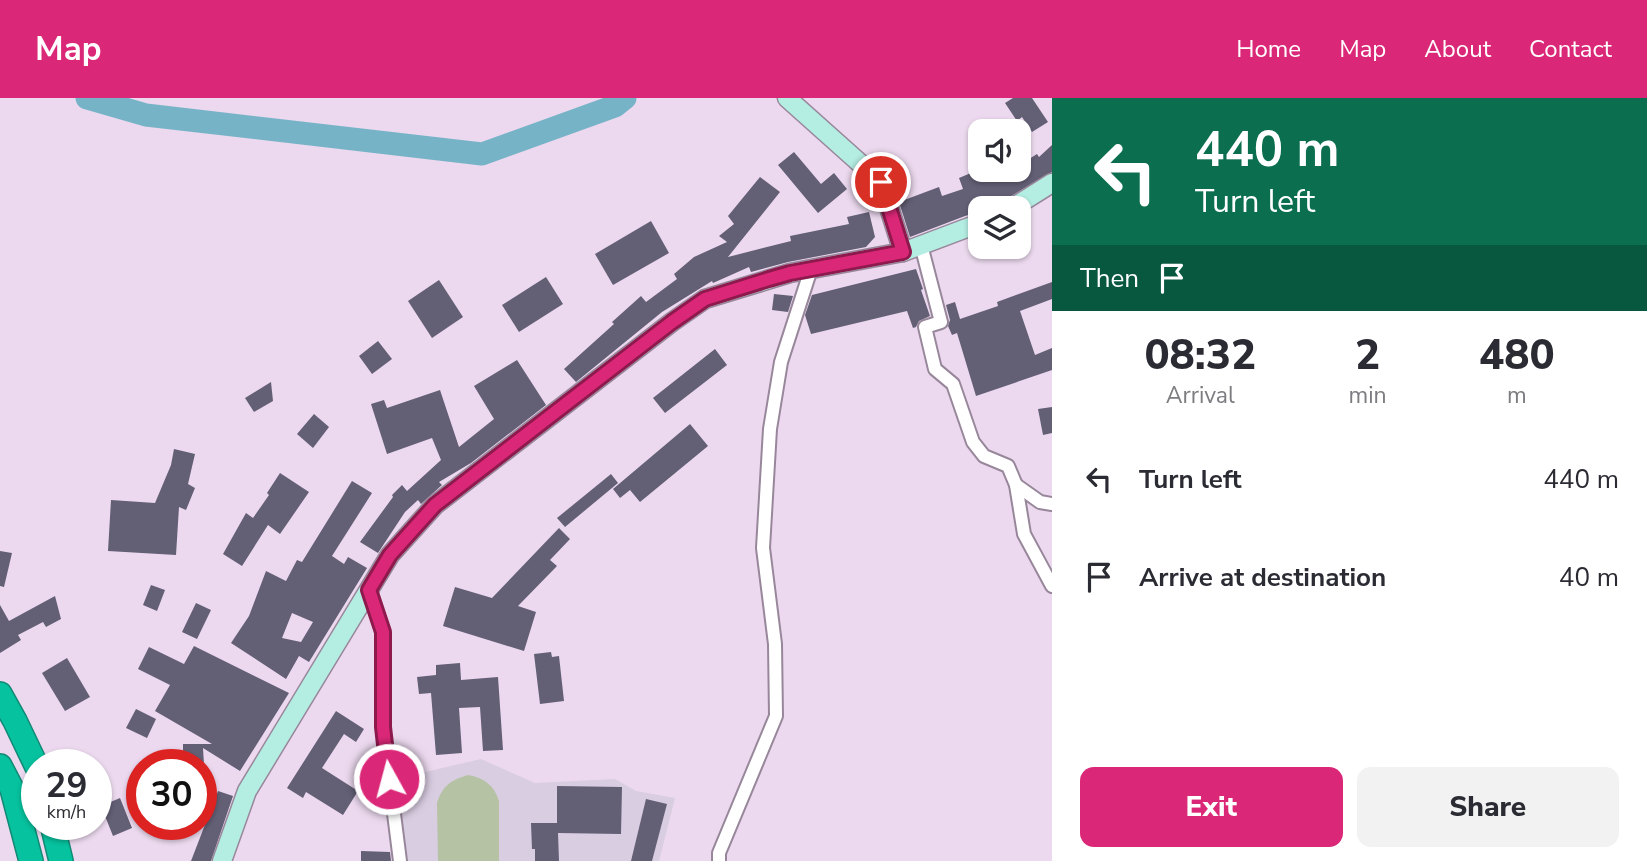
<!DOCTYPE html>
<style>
:root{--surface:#fff;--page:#f2f2f3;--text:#2b2b33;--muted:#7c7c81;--accent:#db2777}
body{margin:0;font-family:"Nunito Sans",sans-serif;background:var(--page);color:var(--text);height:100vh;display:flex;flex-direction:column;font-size:26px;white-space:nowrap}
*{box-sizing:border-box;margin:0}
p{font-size:23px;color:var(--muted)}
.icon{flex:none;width:38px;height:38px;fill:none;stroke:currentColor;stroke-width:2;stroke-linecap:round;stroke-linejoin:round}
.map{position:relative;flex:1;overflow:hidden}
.panel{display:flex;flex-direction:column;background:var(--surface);width:595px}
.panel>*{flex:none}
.guide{background:#0b6e4f;color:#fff;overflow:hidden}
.controls{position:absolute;left:968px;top:21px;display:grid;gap:14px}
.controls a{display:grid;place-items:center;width:63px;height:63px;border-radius:14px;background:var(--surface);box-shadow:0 2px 5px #0004;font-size:35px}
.speed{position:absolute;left:21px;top:651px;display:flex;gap:14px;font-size:35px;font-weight:700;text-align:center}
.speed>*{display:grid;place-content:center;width:91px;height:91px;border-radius:50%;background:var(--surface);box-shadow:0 2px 5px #0004;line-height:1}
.speed small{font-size:18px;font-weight:400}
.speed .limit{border:10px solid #d22;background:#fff;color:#111}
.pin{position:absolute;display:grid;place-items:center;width:60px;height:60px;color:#fff;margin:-30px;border:4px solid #fff;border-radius:50%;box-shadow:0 2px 7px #0007}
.me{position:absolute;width:77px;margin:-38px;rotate:353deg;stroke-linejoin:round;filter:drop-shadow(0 0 5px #0008)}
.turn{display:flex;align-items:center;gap:24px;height:147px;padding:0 28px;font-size:32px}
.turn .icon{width:91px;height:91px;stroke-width:2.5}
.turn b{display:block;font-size:49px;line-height:60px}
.then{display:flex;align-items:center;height:66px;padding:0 28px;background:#0003;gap:14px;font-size:26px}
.eta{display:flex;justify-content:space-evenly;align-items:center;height:119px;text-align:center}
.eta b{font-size:42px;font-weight:800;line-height:49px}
.primary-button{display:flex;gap:14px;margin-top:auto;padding:14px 28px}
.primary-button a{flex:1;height:80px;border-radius:14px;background:var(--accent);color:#fff;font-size:28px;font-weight:800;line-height:80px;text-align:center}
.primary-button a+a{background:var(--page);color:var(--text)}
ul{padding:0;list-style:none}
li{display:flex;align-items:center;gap:21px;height:98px;padding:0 28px}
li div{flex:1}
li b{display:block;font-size:26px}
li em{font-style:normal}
header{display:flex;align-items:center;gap:42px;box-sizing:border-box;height:98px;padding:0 35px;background:var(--accent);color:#fff}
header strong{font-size:33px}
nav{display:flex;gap:38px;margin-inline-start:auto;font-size:24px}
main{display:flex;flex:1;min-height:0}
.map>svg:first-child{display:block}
.education{fill:#d9cde1}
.green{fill:#b5c2a4}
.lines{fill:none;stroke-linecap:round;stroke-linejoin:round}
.river{stroke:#77b3c6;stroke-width:23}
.building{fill:#635f75;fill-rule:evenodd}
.street-casing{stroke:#98879b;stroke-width:16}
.secondary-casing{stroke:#98879b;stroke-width:21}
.highway-casing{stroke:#128975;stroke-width:26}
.street{stroke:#fff;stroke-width:12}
.secondary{stroke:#b4ede2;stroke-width:18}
.highway{stroke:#06c29e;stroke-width:23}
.route-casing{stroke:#8e194d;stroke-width:18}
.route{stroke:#db2777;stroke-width:12}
</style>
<header>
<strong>Map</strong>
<nav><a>Home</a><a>Map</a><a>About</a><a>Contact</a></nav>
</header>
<main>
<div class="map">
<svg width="1052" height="763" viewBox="0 0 1052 763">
<rect width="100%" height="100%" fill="#ecd9ef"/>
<path class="education" d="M481,661L535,685L615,681L636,693L675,700L659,763H408L395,681Z"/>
<path class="green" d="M468,677C484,680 494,687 499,703V763H438L437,705C442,688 451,682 468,677Z"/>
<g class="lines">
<path class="river" d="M87,0L146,17L482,56L615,8L625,0"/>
</g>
<g class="building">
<path d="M1013,0H1032L1048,24L1032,34L1022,19L1017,23L1005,5Z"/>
<path d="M1052,47V74L991,110H980V114L965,118L910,139L899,104L939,89L942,98L963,91L959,80L978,72H1003L1005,77L1013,72H1018V68L1037,56L1039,59Z"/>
<path d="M794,54L821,86L834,75L847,91L818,115L778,67Z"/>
<path d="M760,79L780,94L728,159L791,143L790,138L849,126L847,119L869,114L875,139L866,149L788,164L751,174L749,169L713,185L712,183L662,214L576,284L564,271L614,226L612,224L641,198L646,204L677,181L674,176L694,159L727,144L719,138L734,126L728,118Z"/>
<path d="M651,123L669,155L613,187L595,156Z"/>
<path d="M916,171L923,191L921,192L930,218L919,223L916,229L913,230L907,213L811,236L805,217L812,197Z"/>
<path d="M546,179L563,206L519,234L502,207Z"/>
<path d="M439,182L463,219L432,240L408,203Z"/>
<path d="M1052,184V201L1020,213L1035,257L1052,250V272L976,298L957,235L952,237L948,228L950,222L946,207L955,204L960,221L998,208L997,204Z"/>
<path d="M774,196L793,198L788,214L772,212Z"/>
<path d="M378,243L392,261L372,276L359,258Z"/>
<path d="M715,251L727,267L665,315L653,300Z"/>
<path d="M517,262L546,307L471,365L439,384L442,387L421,406L418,402L405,414L378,455L360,444L393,399L392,397L402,387L407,393L441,362L432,340L387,356L371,306L384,302L387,310L440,292L459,349L494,321L474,288Z"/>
<path d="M271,284L273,303L254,314L245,300Z"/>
<path d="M1052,309V335L1043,337L1038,311Z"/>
<path d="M314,316L329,329L313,350L297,336Z"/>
<path d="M690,326L708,348L640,404L630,392L620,400L613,391Z"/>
<path d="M174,351L195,356L188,386L195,390L186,412L179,409L176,457L108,453L111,402L155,405L171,367Z"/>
<path d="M280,375L309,394L280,436L268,427L242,468L223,456L246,415L253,420L269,397L267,395Z"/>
<path d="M611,376L618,385L565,429L557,420Z"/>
<path d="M352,383L372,395L332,458L344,466L348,459L367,470L309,564L299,558L286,581L231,545L249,518L266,473L286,483L297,462L302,464ZM292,515L313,524L301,544L282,540Z"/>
<path d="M559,430L570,441L550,462L557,468L518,508L536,514L524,553L443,528L455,489L492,500Z"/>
<path d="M0,453L12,455L4,489L0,488Z"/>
<path d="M151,487L165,492L157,513L143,507Z"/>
<path d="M55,498L61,521L46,529L43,524L18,537L21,542L0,555V507L9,523Z"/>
<path d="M196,505L211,512L197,541L182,534Z"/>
<path d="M194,548L289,595L240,673L203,650L204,667H183V646H212L155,613L170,587L138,571L149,549L184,566Z"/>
<path d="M551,554L552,559L559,558L564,603L540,606L534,556Z"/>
<path d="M67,560L90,599L65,613L42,575Z"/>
<path d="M460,565L461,582L498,579L503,652L483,653L480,609L459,610L462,655L436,657L431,595L419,596L417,579L436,577V567Z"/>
<path d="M136,611L156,621L147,640L126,630Z"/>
<path d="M336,613L364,631L356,644L344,636L322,670L358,693L343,717L306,694L303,700L287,690Z"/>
<path d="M557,688L622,689L621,736L558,735L559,763H535V751H532L531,725H557Z"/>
<path d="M218,693L233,698L211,763H191Z"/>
<path d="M120,700L132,730L113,738L101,708Z"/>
<path d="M646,701L667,706L652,763H631Z"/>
<path d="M361,753L390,754L391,763H361Z"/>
</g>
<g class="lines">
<defs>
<g id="street">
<path d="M921,147L941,224L925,229L935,271L953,286L973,344L984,358L1008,368L1016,387L1024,436L1052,488"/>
<path d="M1016,387L1040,404L1052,406"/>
<path d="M369,492L383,534V629L400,763"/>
<path d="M719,763V755L776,618L775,546L763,450L770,331L781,264L811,171"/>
</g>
<g id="secondary">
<path d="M787,0L881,84L903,154"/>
<path d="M1012,110L1052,85"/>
<path d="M222,763L247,693L390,457L435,407L672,224L705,201L790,175L903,154L980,125"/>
</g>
<g id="highway">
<path d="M0,596L15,623L37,669"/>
<path d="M0,668L12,691L31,763"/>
<path d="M52,726L61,763"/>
</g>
</defs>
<use href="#street" class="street-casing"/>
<use href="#secondary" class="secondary-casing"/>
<use href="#highway" class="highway-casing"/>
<use href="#street" class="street"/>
<use href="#secondary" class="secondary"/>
<use href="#highway" class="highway"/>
</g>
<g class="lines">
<defs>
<path id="route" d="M389,681L383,629V534L369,492L390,457L435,407L672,224L705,201L769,181L790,175L903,154L881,84"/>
</defs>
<use href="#route" class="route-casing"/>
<use href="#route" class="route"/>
</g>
</svg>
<div class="controls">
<a><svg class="icon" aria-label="sound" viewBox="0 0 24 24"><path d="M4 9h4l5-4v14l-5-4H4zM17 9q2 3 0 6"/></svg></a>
<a><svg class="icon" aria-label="layers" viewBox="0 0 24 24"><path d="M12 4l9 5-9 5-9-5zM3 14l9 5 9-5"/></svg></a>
</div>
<div class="speed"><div>29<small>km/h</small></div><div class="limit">30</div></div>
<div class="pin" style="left:881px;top:84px;background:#d93025"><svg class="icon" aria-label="arrive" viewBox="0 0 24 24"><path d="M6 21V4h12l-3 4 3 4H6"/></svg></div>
<svg class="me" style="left:389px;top:681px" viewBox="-20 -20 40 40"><circle r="17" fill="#db2777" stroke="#fff" stroke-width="3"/><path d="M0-11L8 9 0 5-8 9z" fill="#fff"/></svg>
</div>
<section class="panel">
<div class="guide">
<div class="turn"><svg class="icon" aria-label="left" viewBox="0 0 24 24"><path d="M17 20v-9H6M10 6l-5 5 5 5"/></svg><div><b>440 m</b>Turn left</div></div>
<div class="then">Then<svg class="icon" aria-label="arrive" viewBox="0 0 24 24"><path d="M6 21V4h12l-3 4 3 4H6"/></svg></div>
</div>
<div class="eta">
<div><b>08:32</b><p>Arrival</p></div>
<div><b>2</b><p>min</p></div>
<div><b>480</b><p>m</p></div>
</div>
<ul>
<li><svg class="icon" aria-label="left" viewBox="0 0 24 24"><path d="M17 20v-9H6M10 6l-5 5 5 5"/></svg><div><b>Turn left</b></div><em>440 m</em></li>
<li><svg class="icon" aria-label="arrive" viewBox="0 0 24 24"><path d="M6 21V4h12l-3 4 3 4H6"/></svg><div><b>Arrive at destination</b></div><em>40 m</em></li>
</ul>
<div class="primary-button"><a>Exit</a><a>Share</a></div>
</section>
</main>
